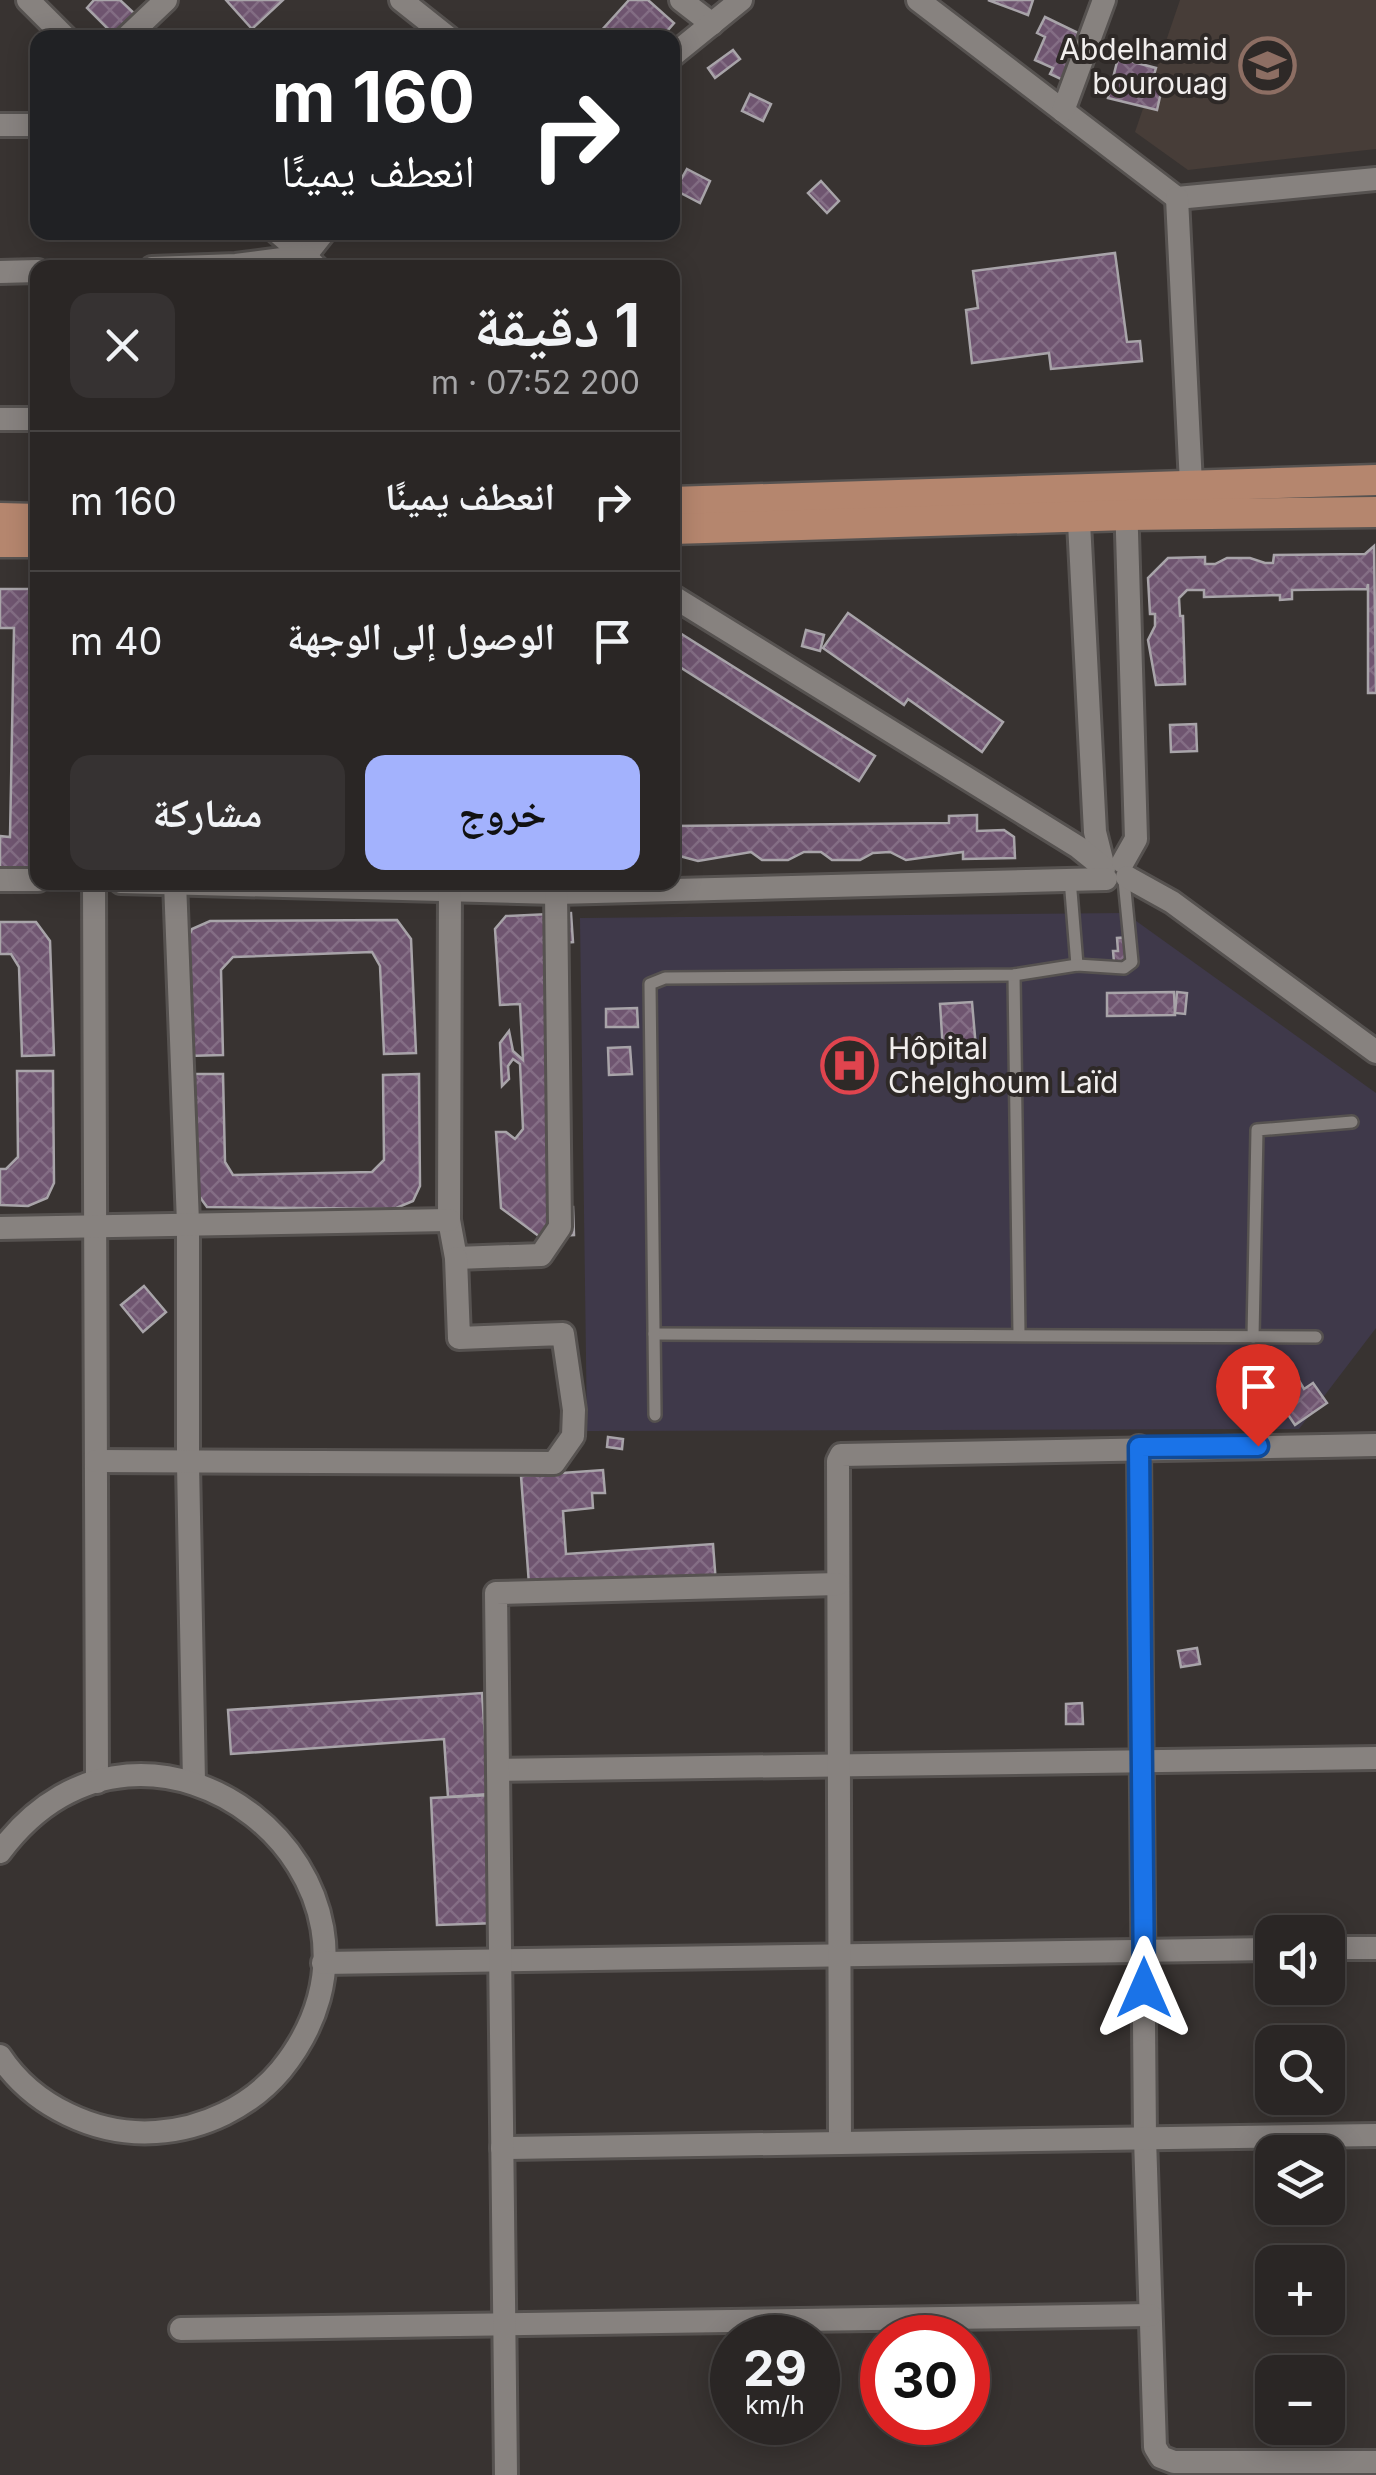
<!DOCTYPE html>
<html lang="ar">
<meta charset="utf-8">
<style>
:root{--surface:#2a2625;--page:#363232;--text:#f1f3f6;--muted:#a5a5a7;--line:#464342;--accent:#a3b2fd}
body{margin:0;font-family:Inter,"Noto Naskh Arabic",sans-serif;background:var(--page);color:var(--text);direction:rtl;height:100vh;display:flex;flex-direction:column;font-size:38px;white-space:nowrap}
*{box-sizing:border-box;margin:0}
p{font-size:32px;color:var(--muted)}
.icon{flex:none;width:55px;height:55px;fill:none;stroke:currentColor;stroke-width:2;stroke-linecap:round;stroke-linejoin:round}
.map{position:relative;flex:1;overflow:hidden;direction:ltr}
.sheet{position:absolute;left:30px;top:260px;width:650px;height:630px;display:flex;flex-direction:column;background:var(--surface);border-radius:20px;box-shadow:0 5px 25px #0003,0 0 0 2px var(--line);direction:rtl}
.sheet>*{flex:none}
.guide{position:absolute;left:30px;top:30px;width:650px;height:210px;border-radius:20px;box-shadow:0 5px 25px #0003,0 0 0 2px var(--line);direction:rtl;background:#202124;color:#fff;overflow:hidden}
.tools{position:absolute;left:1255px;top:1915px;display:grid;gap:20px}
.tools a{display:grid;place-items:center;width:90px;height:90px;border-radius:20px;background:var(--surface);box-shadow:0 5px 25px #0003,0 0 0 2px var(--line);font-size:50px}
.speed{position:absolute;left:710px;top:2315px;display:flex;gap:20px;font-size:50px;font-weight:700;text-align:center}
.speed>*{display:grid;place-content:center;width:130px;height:130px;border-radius:50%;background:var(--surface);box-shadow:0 5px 25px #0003,0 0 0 2px var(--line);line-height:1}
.speed small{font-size:25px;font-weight:400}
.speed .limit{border:15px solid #d22;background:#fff;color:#111}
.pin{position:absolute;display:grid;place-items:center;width:85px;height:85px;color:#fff;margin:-102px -42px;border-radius:50% 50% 50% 0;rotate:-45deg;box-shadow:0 0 10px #0007}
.pin .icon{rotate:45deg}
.me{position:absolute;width:110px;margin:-55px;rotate:0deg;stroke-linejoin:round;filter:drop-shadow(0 0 8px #0008)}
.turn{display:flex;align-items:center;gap:35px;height:210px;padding:0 40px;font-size:45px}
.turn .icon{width:130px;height:130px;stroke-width:2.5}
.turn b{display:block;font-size:70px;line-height:85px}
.round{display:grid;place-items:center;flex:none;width:105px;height:105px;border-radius:20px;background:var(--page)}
.overview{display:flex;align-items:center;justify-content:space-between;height:170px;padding:0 40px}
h1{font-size:60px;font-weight:700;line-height:75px}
.action{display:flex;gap:20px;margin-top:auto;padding:20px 40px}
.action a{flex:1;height:115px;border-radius:20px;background:var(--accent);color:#111;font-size:40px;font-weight:700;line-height:115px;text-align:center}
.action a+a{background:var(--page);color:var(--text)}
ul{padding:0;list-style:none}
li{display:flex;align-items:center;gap:30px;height:140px;padding:0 40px;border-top:2px solid var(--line)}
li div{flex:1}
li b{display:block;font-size:38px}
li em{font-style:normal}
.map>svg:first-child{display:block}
.built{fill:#473d38}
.medical{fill:#3f394a}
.building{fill:url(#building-cross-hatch);stroke:#a8a4a9;stroke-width:2.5}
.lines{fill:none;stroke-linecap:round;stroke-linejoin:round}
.service-casing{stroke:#565250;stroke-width:16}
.minor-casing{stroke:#565250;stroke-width:28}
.primary-casing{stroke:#565250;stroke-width:35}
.service{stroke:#87827f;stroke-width:11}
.minor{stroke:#87827f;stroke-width:22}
.primary{stroke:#b5866e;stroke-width:30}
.route-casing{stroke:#114b97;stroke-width:25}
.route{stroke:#1a73e8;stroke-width:18}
.labels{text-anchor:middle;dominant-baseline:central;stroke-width:8;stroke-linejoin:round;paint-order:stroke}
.poi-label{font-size:30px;fill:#f1eeed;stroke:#2e2927;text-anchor:end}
</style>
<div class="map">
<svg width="1376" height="2475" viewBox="0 0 1376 2475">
<defs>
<pattern id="building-cross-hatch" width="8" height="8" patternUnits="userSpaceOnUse" patternTransform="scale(2.5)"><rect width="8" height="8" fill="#6f5570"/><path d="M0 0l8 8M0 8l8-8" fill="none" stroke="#846e85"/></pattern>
</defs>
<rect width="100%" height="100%" fill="#383331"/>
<path class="built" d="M1180,0H1376V149L1188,170L1135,132Z"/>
<path class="medical" d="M1125,913L1376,1093V1328L1299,1429L587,1431L580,918Z"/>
<g class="building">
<path d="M94,0H120L135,14L115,36L87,8Z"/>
<path d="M226,0H283L252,29Z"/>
<path d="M629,0H648L674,23L661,38H609L601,31Z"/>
<path d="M988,0H1033L1028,15Z"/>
<path d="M1045,17L1097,42L1076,86L1050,74L1053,68L1035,60L1045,37L1037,33Z"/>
<path d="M733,50L740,59L715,78L708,68Z"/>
<path d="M1118,58L1156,68L1151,85L1162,88L1157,110L1108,98Z"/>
<path d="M750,94L771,104L763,121L742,111Z"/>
<path d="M687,169L710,181L700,203L675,190Z"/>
<path d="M821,181L839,201L827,213L808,193Z"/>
<path d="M1115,253L1127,342L1140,341L1142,361L1051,369L1049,353L972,363L966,310L978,308L973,271Z"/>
<path d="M1374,546L1376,693H1368V584L1367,589L1292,590V599L1280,600V595L1204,597V590H1187L1179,598L1180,616H1183L1185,684L1156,685L1148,640L1155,626V614H1150L1148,578L1168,558L1205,557V564H1215L1227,558H1250L1265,563H1273L1274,555L1365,554Z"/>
<path d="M0,589H38V868L0,867V836L10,837L14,628H0Z"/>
<path d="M848,613L1003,722L982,752L908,699L904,705L823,648Z"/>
<path d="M672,628L875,756L859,781L672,662Z"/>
<path d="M806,630L824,635L820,651L802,646Z"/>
<path d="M1196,724L1197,751L1171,752L1170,725Z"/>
<path d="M977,815V831L1004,830L1014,837L1015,858L963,859V852L906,860L890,852L873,853L860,860H832L821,852H804L788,860H762L751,852L698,861L672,854V826L949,823V816Z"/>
<path d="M571,913L573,942L562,943L565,1207H573L574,1235L540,1237L501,1208L496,1132H506L515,1139L523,1129L520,1064L513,1059L508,1066L509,1079L502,1086L500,1043L509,1031L513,1051L523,1060L520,1004L500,1005L495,929L506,916Z"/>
<path d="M397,920L411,939L416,1053L384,1054L380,966L372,952L233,957L221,970L223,1055L187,1056L185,944L192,929L210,921Z"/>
<path d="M0,922H36L50,941L54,1055L22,1056L19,967L11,954H0Z"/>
<path d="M1131,937L1133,961L1114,962L1113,951H1118L1117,938Z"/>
<path d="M1174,992L1175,1015L1107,1016V993Z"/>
<path d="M1177,992L1187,993L1185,1014L1175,1013Z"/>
<path d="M972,1002L976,1048L943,1051L940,1004Z"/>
<path d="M637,1008L638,1027H606V1009Z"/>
<path d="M630,1047L632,1074L609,1075L608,1048Z"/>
<path d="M17,1071H53L54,1183L47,1198L28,1206L0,1205V1169H6L18,1157Z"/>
<path d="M191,1074H223L225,1162L233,1175L372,1172L384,1160L383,1075L419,1074L420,1186L413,1201L394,1209L207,1207L194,1189Z"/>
<path d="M144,1286L166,1312L143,1332L121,1305Z"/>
<path d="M1298,1379L1304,1389L1313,1383L1327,1403L1295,1425L1275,1395Z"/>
<path d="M1245,1406L1273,1407L1272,1423L1245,1422Z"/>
<path d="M608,1437L623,1439L622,1449L607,1447Z"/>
<path d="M603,1470L605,1493H592L593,1508L563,1511L566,1554L713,1544L716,1584L530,1598L521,1476Z"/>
<path d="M1197,1648L1200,1664L1181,1667L1178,1651Z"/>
<path d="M482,1693L489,1794L448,1797L444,1739L231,1754L228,1710Z"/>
<path d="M1082,1703L1083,1724H1066V1704Z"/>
<path d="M492,1795L498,1923L437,1925L431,1798Z"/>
</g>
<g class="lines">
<defs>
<g id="service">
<path d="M1070,879L1077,965"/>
<path d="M1014,975L1019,1334"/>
<path d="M654,1334L1316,1337"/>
<path d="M1253,1337L1257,1130L1352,1122"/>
<path d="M655,1415L650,984L665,978L1014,975L1077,965L1124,968L1132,962L1124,880"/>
</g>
<g id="minor">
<path d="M28,0L66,38"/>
<path d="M401,0L449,38"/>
<path d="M681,0L712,24"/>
<path d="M918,0L1177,198L1376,179"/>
<path d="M126,38L166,0"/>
<path d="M672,56L741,0"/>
<path d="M1063,111L1104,0"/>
<path d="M0,125H38"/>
<path d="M1177,198L1191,484"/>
<path d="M277,232L305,256L324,232"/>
<path d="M152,268L236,265L305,256L317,268"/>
<path d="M0,272L38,271"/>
<path d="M0,419H38"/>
<path d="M1078,503L1095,832L1104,868"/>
<path d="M672,596L1078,847L1104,868"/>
<path d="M1123,862L1136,839L1126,499"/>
<path d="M1127,877L1172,902L1376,1052"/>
<path d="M0,880H38"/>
<path d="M94,882L97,1782"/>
<path d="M121,882L556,893L1106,879"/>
<path d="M175,882L188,1223V1463L194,1783"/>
<path d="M450,882L449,1220L456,1258L541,1255L560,1227L556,893"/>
<path d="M0,1228L449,1220"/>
<path d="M1139,1447L1145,2138L1155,2447L1161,2457L1174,2462H1376"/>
<path d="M96,1461L554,1463L573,1436L574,1410L563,1334L459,1338L456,1258"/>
<path d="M498,1770L1376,1758"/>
<path d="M0,1852C147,1653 434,1881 281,2070C250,2107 203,2129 156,2132C96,2136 33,2106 0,2056"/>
<path d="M1328,1948H1376"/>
<path d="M323,1963L1272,1949"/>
<path d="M840,2143L838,1461L841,1455L1376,1445"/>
<path d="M502,2148L1376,2135"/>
<path d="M181,2329L1150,2315"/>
<path d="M506,2475L496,1593L838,1584"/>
</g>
<g id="primary">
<path d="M672,502L1376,480"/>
<path d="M0,518L38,519"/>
<path d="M672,529L1127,515L1376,512"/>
<path d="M0,542H38"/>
</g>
</defs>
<use href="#service" class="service-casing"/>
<use href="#minor" class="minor-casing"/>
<use href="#primary" class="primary-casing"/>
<use href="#service" class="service"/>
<use href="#minor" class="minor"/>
<use href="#primary" class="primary"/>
</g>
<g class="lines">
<defs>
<path id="route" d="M1144,1988L1139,1447L1258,1446"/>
</defs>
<use href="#route" class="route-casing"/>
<use href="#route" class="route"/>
</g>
<defs>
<symbol id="school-ring" viewBox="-11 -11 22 22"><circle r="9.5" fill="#2e2927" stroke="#8d6e63" stroke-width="1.5"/><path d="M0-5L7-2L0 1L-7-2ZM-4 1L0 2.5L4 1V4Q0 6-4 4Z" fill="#8d6e63"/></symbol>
<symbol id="hospital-ring" viewBox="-11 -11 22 22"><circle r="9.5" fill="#2e2927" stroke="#e0444e" stroke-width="1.5"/><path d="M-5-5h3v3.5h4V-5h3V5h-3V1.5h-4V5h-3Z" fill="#e0444e"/></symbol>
</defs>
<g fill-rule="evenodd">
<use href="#school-ring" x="1236" y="34" width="63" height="63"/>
<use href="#hospital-ring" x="818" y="1034" width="63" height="63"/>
</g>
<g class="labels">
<g class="poi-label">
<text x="1228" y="49">Abdelhamid<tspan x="1228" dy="34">bourouag</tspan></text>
<text x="888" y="1048" text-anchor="start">Hôpital<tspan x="888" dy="34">Chelghoum Laïd</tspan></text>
</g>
</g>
</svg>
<div class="tools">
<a><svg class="icon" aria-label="sound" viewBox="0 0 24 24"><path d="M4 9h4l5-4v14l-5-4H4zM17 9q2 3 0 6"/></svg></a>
<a><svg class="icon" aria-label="search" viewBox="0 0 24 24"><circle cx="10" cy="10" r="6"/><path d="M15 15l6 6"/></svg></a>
<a><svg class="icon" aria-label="layers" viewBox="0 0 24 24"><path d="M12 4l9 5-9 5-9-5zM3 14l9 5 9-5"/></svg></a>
<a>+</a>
<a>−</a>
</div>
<div class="speed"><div>29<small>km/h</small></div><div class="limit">30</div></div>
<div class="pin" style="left:1258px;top:1446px;background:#d93025"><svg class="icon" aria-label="arrive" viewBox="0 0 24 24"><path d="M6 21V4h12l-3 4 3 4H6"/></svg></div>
<svg class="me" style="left:1144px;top:1988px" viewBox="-20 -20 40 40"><path d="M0-17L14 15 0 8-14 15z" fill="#1a73e8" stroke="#fff" stroke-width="4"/></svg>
<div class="guide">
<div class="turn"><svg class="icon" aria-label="right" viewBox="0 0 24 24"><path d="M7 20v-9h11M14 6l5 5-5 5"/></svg><div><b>160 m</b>انعطف يمينًا</div></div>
</div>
<section class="sheet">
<div class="overview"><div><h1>1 دقيقة</h1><p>200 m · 07:52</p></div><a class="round"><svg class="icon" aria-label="close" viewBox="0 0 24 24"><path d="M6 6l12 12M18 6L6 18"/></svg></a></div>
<ul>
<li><svg class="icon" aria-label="right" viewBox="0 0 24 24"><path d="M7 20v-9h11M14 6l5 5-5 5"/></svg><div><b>انعطف يمينًا</b></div><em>160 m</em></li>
<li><svg class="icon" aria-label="arrive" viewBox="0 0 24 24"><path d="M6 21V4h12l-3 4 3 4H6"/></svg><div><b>الوصول إلى الوجهة</b></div><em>40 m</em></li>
</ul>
<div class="action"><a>خروج</a><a>مشاركة</a></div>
</section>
</div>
